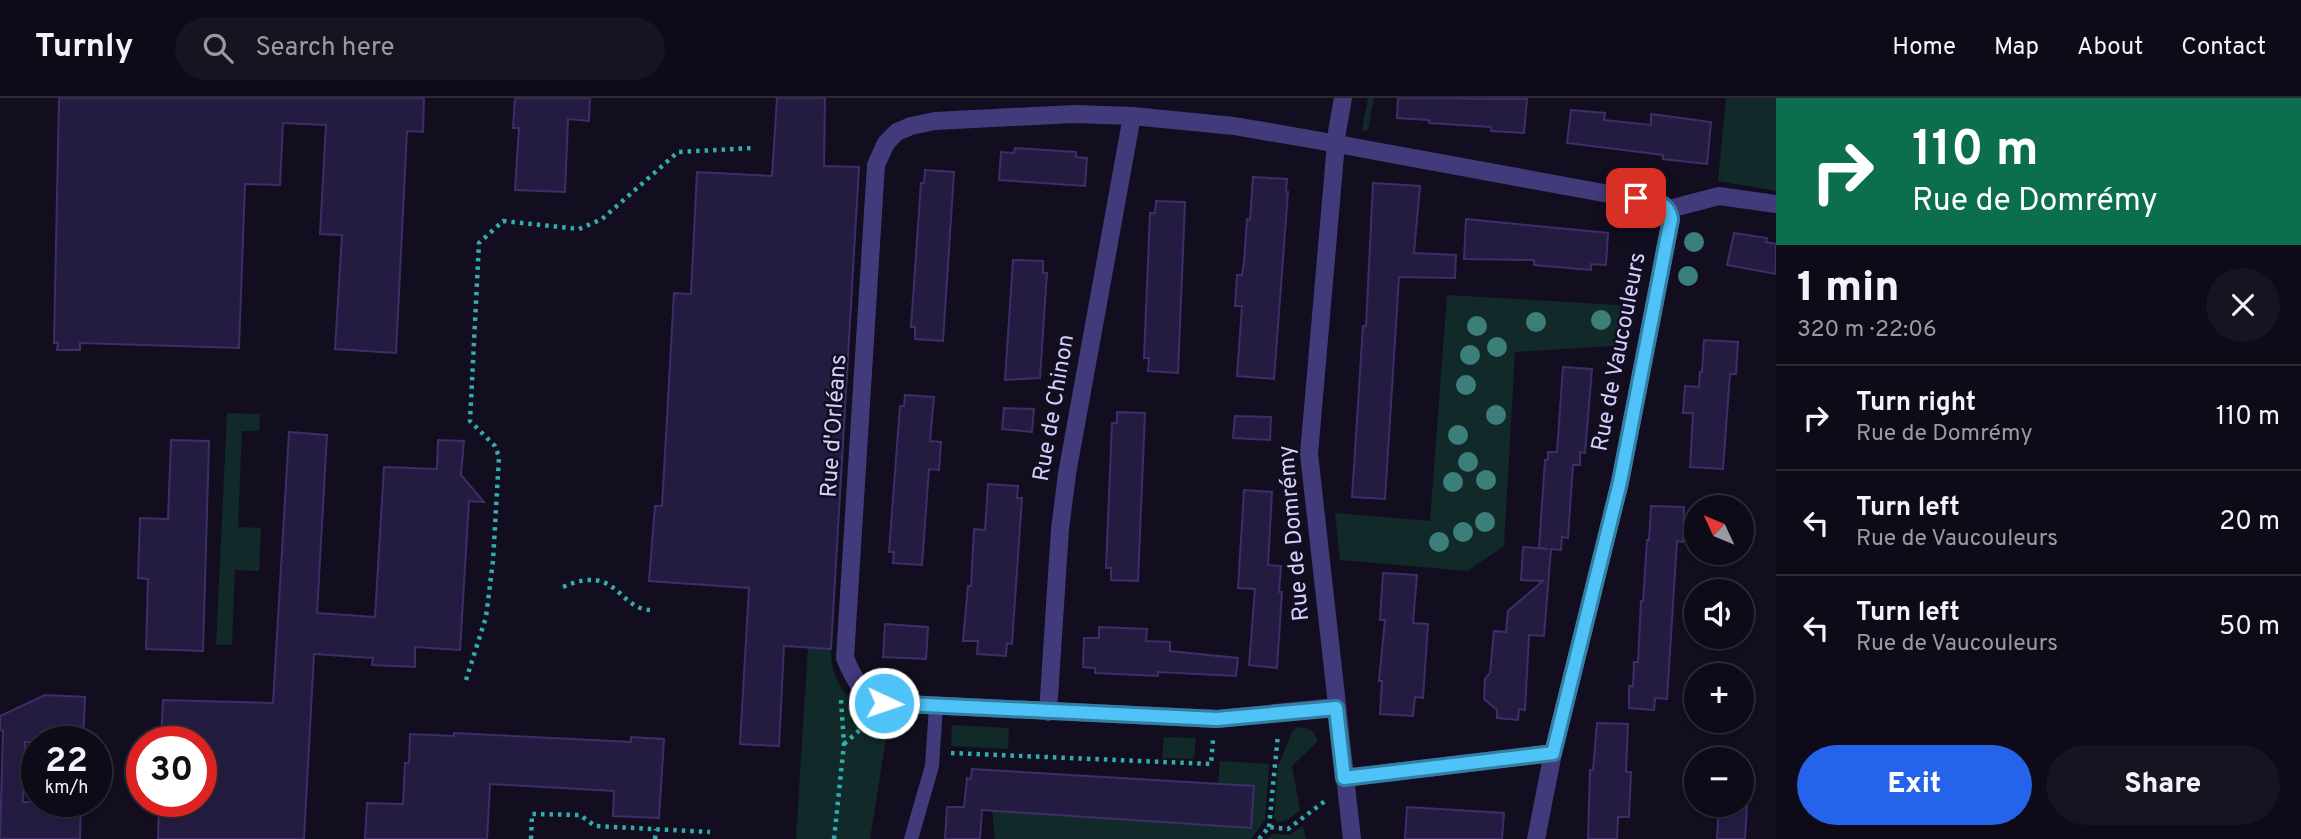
<!DOCTYPE html>
<meta charset="utf-8">
<style>
:root{--surface:#0e0a18;--page:#171321;--text:#f1f3f6;--muted:#9b9aa2;--line:#2e2b37;--accent:#2563eb}
body{margin:0;font-family:Overpass,sans-serif;background:var(--page);color:var(--text);height:100vh;display:flex;flex-direction:column;font-size:26px;white-space:nowrap}
*{box-sizing:border-box;margin:0}
p{font-size:23px;color:var(--muted)}
.icon{flex:none;width:38px;height:38px;fill:none;stroke:currentColor;stroke-width:2;stroke-linecap:round;stroke-linejoin:round}
.map{position:relative;flex:1;overflow:hidden}
.sheet{display:flex;flex-direction:column;background:var(--surface);width:525px}
.sheet>*{flex:none}
.banner{background:#0b6e4f;color:#fff;overflow:hidden}
.needle{width:46px;rotate:314deg}
.tools{position:absolute;left:1684px;top:397px;display:grid;gap:14px}
.tools a{display:grid;place-items:center;width:70px;height:70px;border-radius:50%;background:var(--surface);box-shadow:0 2px 5px #0004,0 0 0 2px var(--line);font-size:35px}
.speed{position:absolute;left:21px;top:628px;display:flex;gap:14px;font-size:35px;font-weight:700;text-align:center}
.speed>*{display:grid;place-content:center;width:91px;height:91px;border-radius:50%;background:var(--surface);box-shadow:0 2px 5px #0004,0 0 0 2px var(--line);line-height:1}
.speed small{font-size:18px;font-weight:400}
.speed .limit{border:10px solid #d22;background:#fff;color:#111}
.pin{position:absolute;display:grid;place-items:center;width:60px;height:60px;color:#fff;margin:-30px;border-radius:14px;box-shadow:0 4px 10px #0006}
.me{position:absolute;width:77px;margin:-38px;rotate:93deg;stroke-linejoin:round;filter:drop-shadow(0 0 5px #0008)}
.turn{display:flex;align-items:center;gap:24px;height:147px;padding:0 21px;font-size:32px}
.turn .icon{width:91px;height:91px;stroke-width:2.5}
.turn b{display:block;font-size:49px;line-height:60px}
.round{display:grid;place-items:center;flex:none;width:74px;height:74px;border-radius:37px;background:var(--page)}
.overview{display:flex;align-items:center;justify-content:space-between;height:119px;padding:0 21px}
h1{font-size:42px;font-weight:800;line-height:52px}
.cta{display:flex;gap:14px;margin-top:auto;padding:14px 21px}
.cta a{flex:1;height:80px;border-radius:42px;background:var(--accent);color:#fff;font-size:28px;font-weight:800;line-height:80px;text-align:center}
.cta a+a{background:var(--page);color:var(--text)}
ul{padding:0;list-style:none}
li{display:flex;align-items:center;gap:21px;height:105px;padding:0 21px;border-top:2px solid var(--line)}
li div{flex:1}
li b{display:block;font-size:26px}
li em{font-style:normal}
header{display:flex;align-items:center;gap:42px;box-sizing:border-box;height:98px;padding:0 35px;background:var(--surface);border-bottom:2px solid var(--line)}
header strong{font-size:33px}
nav{display:flex;gap:38px;margin-inline-start:auto;font-size:24px}
.search{width:490px;height:63px;background:var(--page);display:flex;align-items:center;gap:18px;box-sizing:border-box;padding:0 24px;border-radius:38px;color:var(--muted);font-size:26px}
main{display:flex;flex:1;min-height:0}
.map>svg:first-child{display:block}
.green{fill:#112929}
.building{fill:#241b40;stroke:#3d2e6a;stroke-width:2}
.lines{fill:none;stroke-linecap:round;stroke-linejoin:round}
.path{stroke:#33acac;stroke-width:4.5;stroke-dasharray:3.5 5;stroke-linecap:butt}
.lane{stroke:#413b7c;stroke-width:14}
.street{stroke:#413b7c;stroke-width:18}
.tree{fill:#3c7e79}
.route-casing{stroke:#337fa1;stroke-width:18}
.route{stroke:#4fc3f7;stroke-width:12}
.labels{text-anchor:middle;dominant-baseline:central;stroke-width:5;stroke-linejoin:round;paint-order:stroke}
.street-label{font-size:23px;fill:#d6cefd;stroke:#120e20}
</style>
<header>
<strong>Turnly</strong>
<div class="search"><svg class="icon" aria-label="search" viewBox="0 0 24 24"><circle cx="10" cy="10" r="6"/><path d="M15 15l6 6"/></svg>Search here</div>
<nav><a>Home</a><a>Map</a><a>About</a><a>Contact</a></nav>
</header>
<main>
<div class="map">
<svg width="1776" height="741" viewBox="0 0 1776 741">
<rect width="100%" height="100%" fill="#120e20"/>
<g class="green">
<path d="M1368,0H1374L1368,33L1362,32Z"/>
<path d="M1726,0H1776V93L1718,83Z"/>
<path d="M1447,197L1635,208L1628,247L1515,254L1504,448L1467,473L1340,462L1335,415L1430,423Z"/>
<path d="M227,315L260,316L259,333H242L238,429L261,430L259,473L235,472L232,547H216Z"/>
<path d="M808,549L831,551C829,586 855,614 889,622L870,741H796Z"/>
<path d="M952,627L1009,630L1008,651L951,648Z"/>
<path d="M1297,629C1309,630 1313,631 1318,643L1292,668L1300,712L1286,723L1277,724L1274,720L1278,668L1293,632Z"/>
<path d="M1164,639L1196,640L1194,661L1162,660Z"/>
<path d="M1220,663L1269,666L1265,722L1251,741H995L992,712L1251,730L1254,689L1218,686Z"/>
<path d="M1303,728L1306,741H1267L1272,736L1290,737Z"/>
</g>
<g class="building">
<path d="M59,0H424L423,34L407,33L396,255L335,251L342,137L320,136L326,27L283,25L280,87L245,86L239,250L80,245V252H57L58,245H54Z"/>
<path d="M515,0H590L589,23L568,21L565,94L515,92L519,30H513Z"/>
<path d="M777,0H825L824,68L859,69L831,551L784,548L779,648L740,646L749,490L649,483L655,408H662L674,195L691,196L697,74L772,78Z"/>
<path d="M1398,0L1527,1L1524,35L1491,33V29L1429,25V22L1397,20Z"/>
<path d="M1571,12L1605,15L1604,22L1651,27V16L1711,24L1707,66L1663,61V57L1567,45Z"/>
<path d="M1015,50L1076,54V59L1087,60L1085,88L999,82L1001,54L1014,55Z"/>
<path d="M925,72L954,74L943,243L915,241V229H911L921,85H924Z"/>
<path d="M1253,79L1287,81L1286,94H1288L1274,281L1237,278L1242,208H1235L1237,177H1242L1244,165L1247,121L1250,122Z"/>
<path d="M1373,85L1420,88L1414,155L1456,157L1455,180L1399,179L1385,401L1352,399L1363,228H1366Z"/>
<path d="M1156,103L1185,104L1178,275L1148,273L1149,260H1144L1150,115H1155Z"/>
<path d="M1466,121L1608,135L1606,167L1591,166V172L1534,167V162L1464,161Z"/>
<path d="M1734,135L1767,140L1766,144L1776,146V176L1727,167Z"/>
<path d="M1013,162L1043,163V175H1047L1040,280L1005,282Z"/>
<path d="M1704,242L1738,244L1736,276H1730L1723,371L1690,369L1693,315H1683L1685,288L1699,289L1700,274H1702Z"/>
<path d="M1563,269L1592,271L1585,355L1580,354V367H1573L1568,440L1562,439L1561,452L1551,451L1544,538L1529,537L1525,612L1519,611L1518,622L1497,620V612L1484,601L1485,581L1490,575L1494,533L1506,534L1508,513L1543,483L1521,482L1523,449L1548,451L1539,450L1545,362L1548,361V354H1557Z"/>
<path d="M905,297L934,299L930,343L941,344L939,372L929,371L922,467L893,465L894,454H889L900,308H904Z"/>
<path d="M1004,310L1034,311L1032,334L1002,331Z"/>
<path d="M1117,314L1145,315L1138,483L1111,482V470H1106L1112,325H1117Z"/>
<path d="M1235,318L1271,319L1270,342L1233,340Z"/>
<path d="M289,334L327,337L317,515L375,519L384,369L437,371L438,342L464,343L461,377L484,404L469,403L460,552L415,549V569L372,567L373,560L314,556L304,741H158L159,704H201V644H161L163,602L273,605Z"/>
<path d="M171,342L209,343L203,553L146,551L148,481L138,480L140,420L168,421Z"/>
<path d="M988,386L1018,388L1017,400H1022L1012,546L1007,545L1006,558L977,556L978,543H963L968,488H971L974,431L985,432Z"/>
<path d="M1244,392L1272,394L1268,467L1281,468L1279,494H1282L1277,570L1249,567L1255,491L1238,490Z"/>
<path d="M1651,408L1684,409L1683,444L1677,443L1667,601L1655,600L1654,612L1629,610V588H1633L1634,564H1638L1641,503H1643L1647,442H1649Z"/>
<path d="M1383,475L1417,477L1413,525L1428,526L1423,600L1415,599L1413,618L1380,616L1382,583H1379L1385,522H1380Z"/>
<path d="M885,526L928,529L926,561L883,559Z"/>
<path d="M1099,529L1147,531L1146,543L1170,544V553L1238,560L1236,578L1158,574V578L1095,575V570L1083,569L1084,540H1099Z"/>
<path d="M45,597L85,599L83,644H25L23,704H81L80,741H0L3,633L0,632V618Z"/>
<path d="M1597,625L1628,626L1626,674H1631L1629,719H1618L1617,741H1588L1590,672H1593Z"/>
<path d="M454,635L631,644V639L664,641L659,720L613,718L614,693L490,686L487,741H365L367,705L403,706L405,665H409L410,636L454,638Z"/>
<path d="M972,671L1254,688L1251,730L982,712L980,741H945L947,709H964L967,680L971,681Z"/>
<path d="M1719,707H1747L1745,741H1717Z"/>
<path d="M1407,709L1504,715L1502,741H1405Z"/>
</g>
<g class="lines">
<g class="path">
<path d="M563,489C619,464 617,513 653,512"/>
<path d="M466,582L486,519L493,463L499,359L495,348L470,323L479,145L503,123L579,131L602,121L678,54L753,50"/>
<path d="M844,646L871,622"/>
<path d="M951,655L1211,666L1213,642"/>
<path d="M1269,729L1278,636"/>
<path d="M531,741L532,716L580,717L595,728L710,734"/>
<path d="M655,741L656,731"/>
<path d="M834,741L844,646L841,602L843,601"/>
<path d="M1259,741L1269,729L1288,731L1325,703"/>
</g>
<path class="lane" d="M911,741L932,668L936,608"/>
<g class="street">
<path d="M1343,0L1337,34L1309,356L1352,741"/>
<path d="M1669,111L1719,98L1776,106"/>
<path d="M1336,609L1217,621L884,605C861,594 855,584 845,560L876,67L886,45L897,34L911,28L935,23L1075,16L1132,18L1234,28L1310,41L1663,106L1669,111L1671,121L1620,384L1553,655L1344,680"/>
<path d="M1048,614L1060,431L1067,376L1132,18"/>
<path d="M1536,741L1553,655"/>
</g>
</g>
<g class="tree">
<circle cx="1694" cy="144" r="10"/>
<circle cx="1688" cy="178" r="10"/>
<circle cx="1601" cy="222" r="10"/>
<circle cx="1536" cy="224" r="10"/>
<circle cx="1477" cy="228" r="10"/>
<circle cx="1497" cy="249" r="10"/>
<circle cx="1470" cy="257" r="10"/>
<circle cx="1466" cy="287" r="10"/>
<circle cx="1496" cy="317" r="10"/>
<circle cx="1458" cy="337" r="10"/>
<circle cx="1468" cy="364" r="10"/>
<circle cx="1486" cy="382" r="10"/>
<circle cx="1453" cy="384" r="10"/>
<circle cx="1485" cy="424" r="10"/>
<circle cx="1463" cy="434" r="10"/>
<circle cx="1439" cy="444" r="10"/>
</g>
<g class="lines">
<defs>
<path id="route" d="M884,605L1217,621L1336,610L1344,680L1553,655L1620,384L1671,121C1668,102 1652,103 1636,100"/>
</defs>
<use href="#route" class="route-casing"/>
<use href="#route" class="route"/>
</g>
<g class="labels">
<g class="street-label">
<text transform="translate(1620 254) rotate(-79)">Rue de Vaucouleurs</text>
<text transform="translate(1055 310) rotate(-80)">Rue de Chinon</text>
<text transform="translate(835 328) rotate(-86)">Rue d'Orléans</text>
<text transform="translate(1295 435) rotate(-95)">Rue de Domrémy</text>
</g>
</g>
</svg>
<div class="tools">
<a><svg class="needle" viewBox="-14 -14 28 28"><path d="M0-13l5 13h-10z" fill="#e53935"/><path d="M0 13l5-13h-10z" fill="#9b9aa2"/></svg></a>
<a><svg class="icon" aria-label="sound" viewBox="0 0 24 24"><path d="M4 9h4l5-4v14l-5-4H4zM17 9q2 3 0 6"/></svg></a>
<a>+</a>
<a>−</a>
</div>
<div class="speed"><div>22<small>km/h</small></div><div class="limit">30</div></div>
<div class="pin" style="left:1636px;top:100px;background:#d93025"><svg class="icon" aria-label="arrive" viewBox="0 0 24 24"><path d="M6 21V4h12l-3 4 3 4H6"/></svg></div>
<svg class="me" style="left:884px;top:605px" viewBox="-20 -20 40 40"><circle r="17" fill="#4fc3f7" stroke="#fff" stroke-width="3"/><path d="M0-11L8 9 0 5-8 9z" fill="#fff"/></svg>
</div>
<section class="sheet">
<div class="banner">
<div class="turn"><svg class="icon" aria-label="right" viewBox="0 0 24 24"><path d="M7 20v-9h11M14 6l5 5-5 5"/></svg><div><b>110 m</b>Rue de Domrémy</div></div>
</div>
<div class="overview"><div><h1>1 min</h1><p>320 m · 22:06</p></div><a class="round"><svg class="icon" aria-label="close" viewBox="0 0 24 24"><path d="M6 6l12 12M18 6L6 18"/></svg></a></div>
<ul>
<li><svg class="icon" aria-label="right" viewBox="0 0 24 24"><path d="M7 20v-9h11M14 6l5 5-5 5"/></svg><div><b>Turn right</b><p>Rue de Domrémy</p></div><em>110 m</em></li>
<li><svg class="icon" aria-label="left" viewBox="0 0 24 24"><path d="M17 20v-9H6M10 6l-5 5 5 5"/></svg><div><b>Turn left</b><p>Rue de Vaucouleurs</p></div><em>20 m</em></li>
<li><svg class="icon" aria-label="left" viewBox="0 0 24 24"><path d="M17 20v-9H6M10 6l-5 5 5 5"/></svg><div><b>Turn left</b><p>Rue de Vaucouleurs</p></div><em>50 m</em></li>
</ul>
<div class="cta"><a>Exit</a><a>Share</a></div>
</section>
</main>
